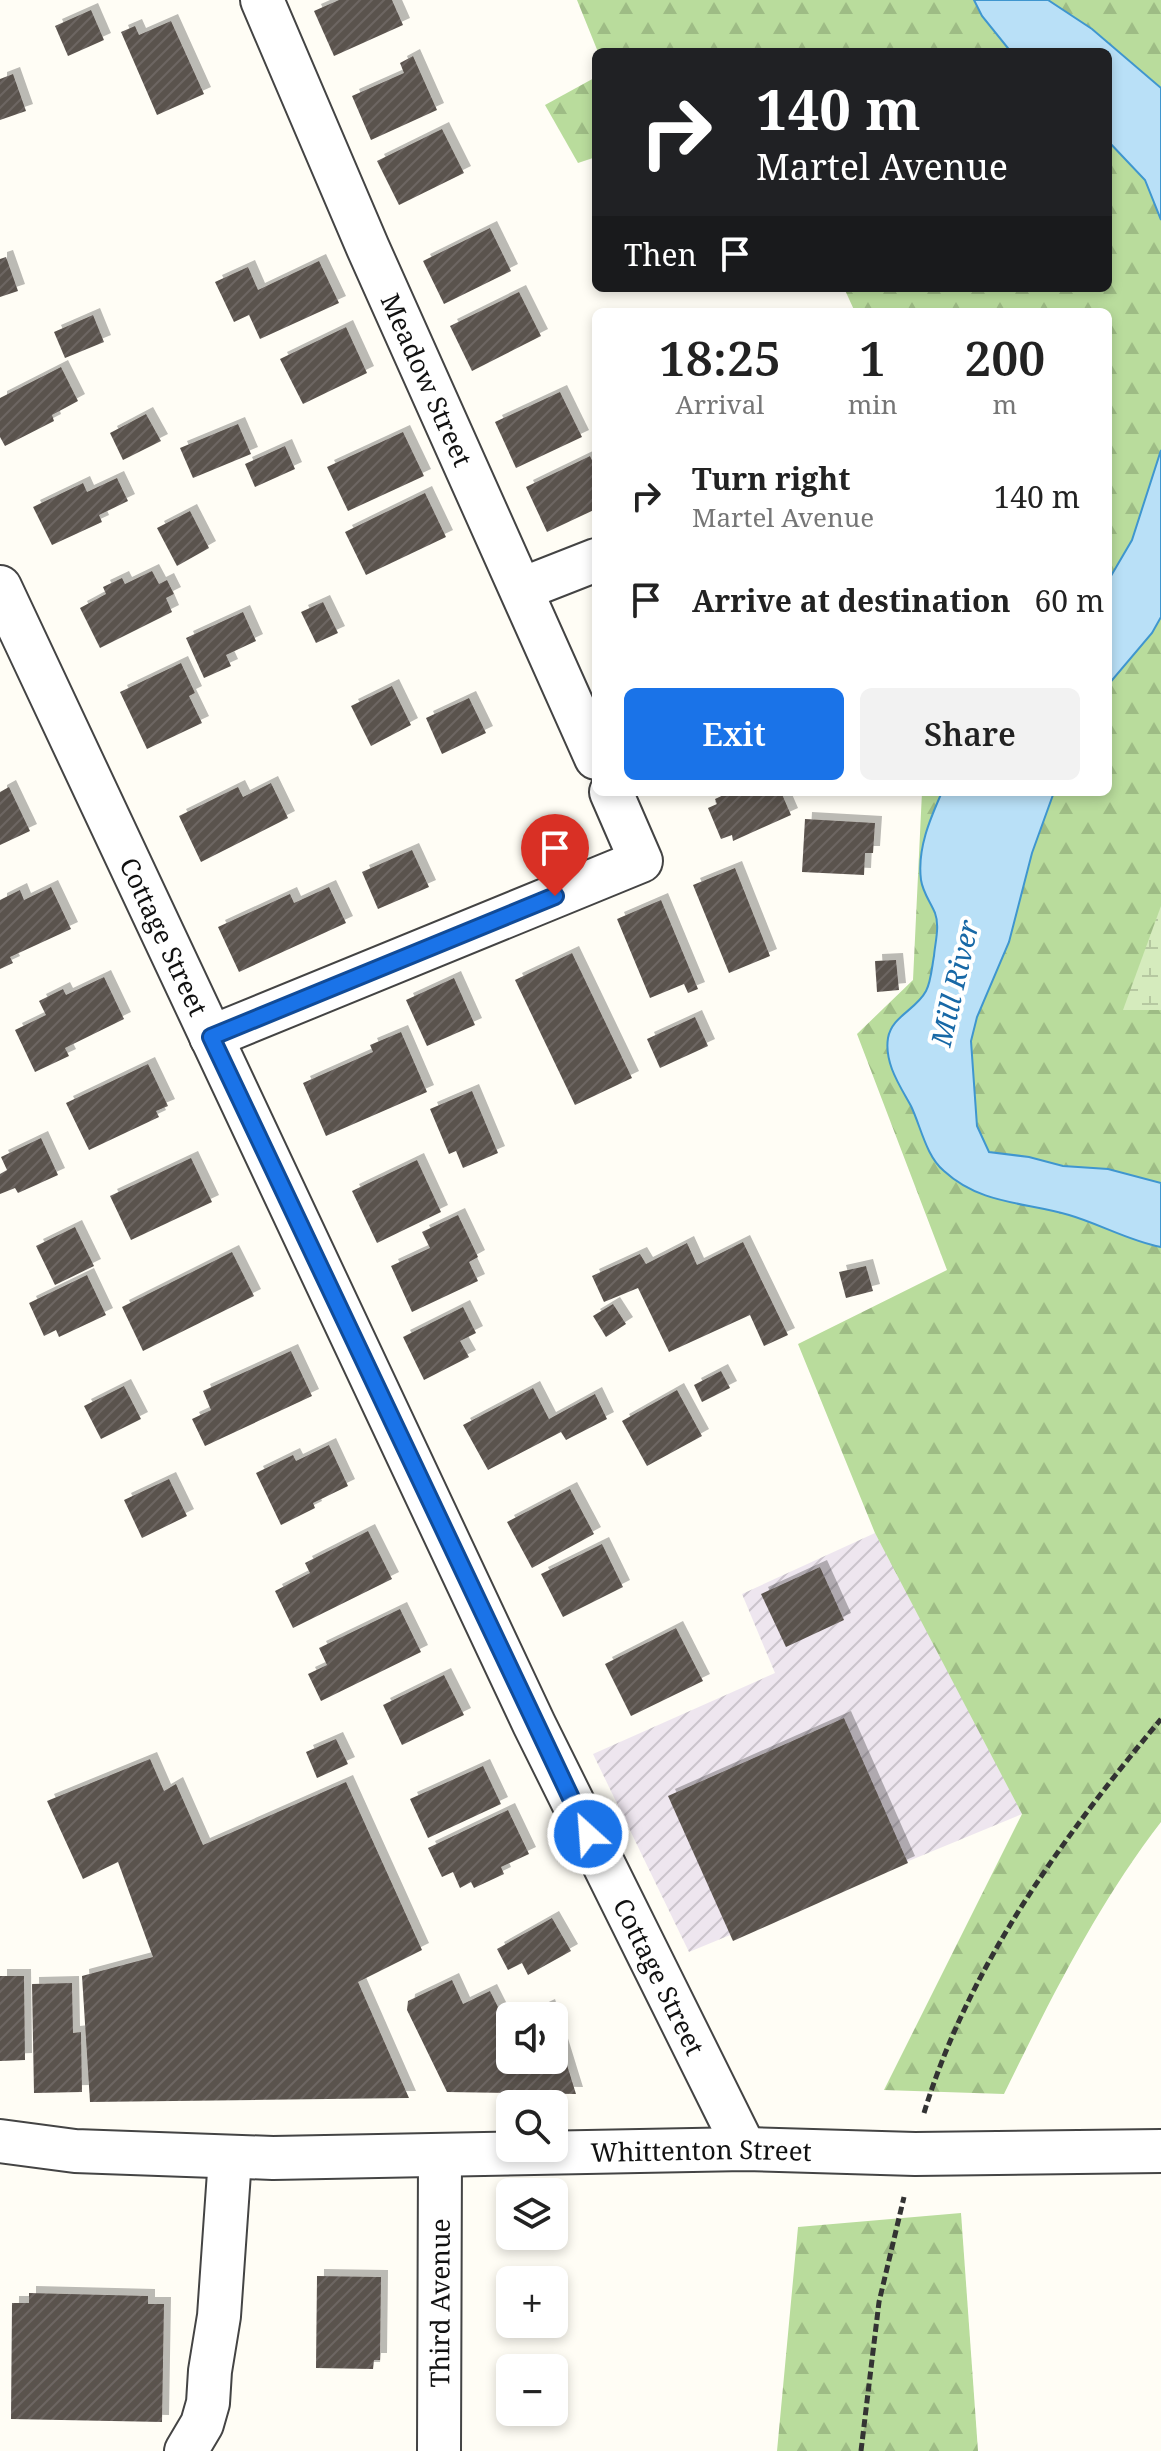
<!DOCTYPE html>
<meta charset="utf-8">
<style>
:root{--surface:#fff;--page:#f2f2f2;--text:#222;--muted:#767676;--accent:#1a73e8}
body{margin:0;font-family:"Noto Serif",serif;background:var(--page);color:var(--text);height:100vh;display:flex;flex-direction:column;font-size:30px;white-space:nowrap}
*{box-sizing:border-box;margin:0}
p{font-size:26px;color:var(--muted)}
.icon{flex:none;width:44px;height:44px;fill:none;stroke:currentColor;stroke-width:2;stroke-linecap:round;stroke-linejoin:round}
.map{position:relative;flex:1;overflow:hidden}
.side{position:absolute;left:592px;top:308px;width:520px;height:488px;display:flex;flex-direction:column;background:var(--surface);border-radius:12px;box-shadow:0 4px 12px #0003}
.side>*{flex:none}
.banner{position:absolute;left:592px;top:48px;width:520px;height:244px;border-radius:12px;box-shadow:0 4px 12px #0003;background:#202124;color:#fff;overflow:hidden}
.buttons{position:absolute;left:496px;top:2002px;display:grid;gap:16px}
.buttons a{display:grid;place-items:center;width:72px;height:72px;border-radius:12px;background:var(--surface);box-shadow:0 4px 12px #0003;font-size:40px}
.pin{position:absolute;display:grid;place-items:center;width:68px;height:68px;color:#fff;margin:-82px -34px;border-radius:50% 50% 50% 0;rotate:-45deg;box-shadow:0 0 8px #0007}
.pin .icon{rotate:45deg}
.me{position:absolute;width:88px;margin:-44px;rotate:334deg;stroke-linejoin:round;filter:drop-shadow(0 0 6px #0008)}
.turn{display:flex;align-items:center;gap:28px;height:168px;padding:0 32px;font-size:36px}
.turn .icon{width:104px;height:104px;stroke-width:2.5}
.turn b{display:block;font-size:56px;line-height:68px}
.then{display:flex;align-items:center;height:76px;padding:0 32px;background:#0003;gap:16px;font-size:30px}
.eta{display:flex;justify-content:space-evenly;align-items:center;height:136px;text-align:center}
.eta b{font-size:48px;font-weight:600;line-height:56px}
.primary-button{display:flex;gap:16px;margin-top:auto;padding:16px 32px}
.primary-button a{flex:1;height:92px;border-radius:12px;background:var(--accent);color:#fff;font-size:32px;font-weight:600;line-height:92px;text-align:center}
.primary-button a+a{background:var(--page);color:var(--text)}
ul{padding:0;list-style:none}
li{display:flex;align-items:center;gap:24px;height:104px;padding:0 32px}
li div{flex:1}
li b{display:block;font-size:30px}
li em{font-style:normal}
.map>svg:first-child{display:block}
.industrial{fill:url(#industrial-furrows)}
.forest{fill:url(#forest-firs)}
.wetland{fill:url(#wetland-marsh)}
.water{fill:#b9e0f7;stroke:#3f96cf;stroke-width:2}
.building{fill:url(#building-hatch);filter:url(#shadow)}
.lines{fill:none;stroke-linecap:round;stroke-linejoin:round}
.minor-casing{stroke:#444;stroke-width:46}
.path{stroke:#333;stroke-width:5;stroke-dasharray:8 4;stroke-linecap:butt}
.minor{stroke:#fff;stroke-width:42}
.route-casing{stroke:#114b97;stroke-width:20}
.route{stroke:#1a73e8;stroke-width:14}
.labels{text-anchor:middle;dominant-baseline:central;stroke-width:8;stroke-linejoin:round;paint-order:stroke}
.street-label{font-size:26px;fill:#111;stroke:#fff}
.water-label{font-size:28px;font-style:italic;fill:#1768a6;stroke:#fff}
</style>
<div class="map">
<svg width="1161" height="2451" viewBox="0 0 1161 2451">
<defs>
<pattern id="industrial-furrows" width="10" height="10" patternUnits="userSpaceOnUse" patternTransform="scale(2)"><rect width="10" height="10" fill="#eee6ef"/><path d="M-1 1l2-2M0 10L10 0M9 11l2-2" fill="none" stroke="#cbc4cc"/></pattern>
<pattern id="forest-firs" width="22" height="20" patternUnits="userSpaceOnUse" patternTransform="scale(2)"><rect width="22" height="20" fill="#b9dc9c"/><path d="M5 1l3.5 6h-7zM16 11l3.5 6h-7z" fill="#9ebc85"/></pattern>
<pattern id="wetland-marsh" width="20" height="14" patternUnits="userSpaceOnUse" patternTransform="scale(2)"><rect width="20" height="14" fill="#d5ebbd"/><path d="M1 5h8M5 5V1M11 12h8M15 12V8" fill="none" stroke="#b6c8a1"/></pattern>
<pattern id="building-hatch" width="6" height="6" patternUnits="userSpaceOnUse" patternTransform="scale(2)"><rect width="6" height="6" fill="#5a524d"/><path d="M-1 1l2-2M0 6l6-6M5 7l2-2" fill="none" stroke="#6d6662"/></pattern>
<filter id="shadow"><feDropShadow dx="7" dy="-7" stdDeviation="0" flood-color="#0004"/></filter>
</defs>
<rect width="100%" height="100%" fill="#fffdf5"/>
<path class="industrial" d="M875,1533L956,1682L1022,1814L689,1952L593,1754L775,1673L742,1594Z"/>
<g class="forest">
<path d="M577,0H1161V1822C1097,1905 1050,2000 1004,2094L884,2090L1022,1814L875,1533L798,1344L947,1270L857,1034L913,980L922,792H1108V312H855L844,288H1108V52H598Z"/>
<path d="M596,77V157L578,163L545,105Z"/>
<path d="M961,2213L978,2451H777L798,2227Z"/>
</g>
<path class="wetland" d="M1161,906V1010H1123Z"/>
<g class="water">
<path d="M974,0H1048L1092,29L1161,88V220L1145,180L1108,141V52H1011L982,16Z"/>
<path d="M1161,450V617L1152,633L1108,685V581L1132,540Z"/>
<path d="M942,792H1054L1032,853L1009,942L977,1017L971,1041L977,1126L989,1152L1029,1157L1063,1166L1108,1169L1161,1183V1247C1129,1241 1100,1224 1069,1215C1026,1202 981,1205 944,1171C926,1156 921,1127 911,1106C900,1086 884,1063 888,1038C892,1016 916,1010 926,991C931,982 932,966 934,956C935,943 940,926 935,913C930,901 923,893 921,880C917,849 930,819 942,792Z"/>
</g>
<g class="building">
<path d="M339,0H392L403,25L334,56L314,11Z"/>
<path d="M91,10L104,40L68,56L55,26Z"/>
<path d="M171,21L204,94L157,115L121,32L135,26L139,35Z"/>
<path d="M413,56L437,110L371,140L352,96L404,73L400,63Z"/>
<path d="M13,74L26,111L0,120V79Z"/>
<path d="M442,129L464,173L399,205L377,161Z"/>
<path d="M490,228L511,271L444,304L423,261Z"/>
<path d="M6,257L18,291L0,297V259Z"/>
<path d="M319,261L339,303L260,339L249,315L234,322L215,282L248,267L258,290Z"/>
<path d="M519,292L541,336L472,371L450,326Z"/>
<path d="M93,315L104,342L65,358L54,332Z"/>
<path d="M346,327L367,373L303,404L280,359Z"/>
<path d="M61,367L78,401L52,415L54,421L5,446L0,437V398Z"/>
<path d="M560,392L582,437L516,468L495,422Z"/>
<path d="M146,414L161,441L123,460L110,433Z"/>
<path d="M238,424L251,454L193,478L180,448Z"/>
<path d="M403,432L424,476L348,511L327,467Z"/>
<path d="M285,446L295,469L255,487L245,464Z"/>
<path d="M590,456L596,469V509L547,532L526,487Z"/>
<path d="M117,478L128,501L99,515L102,522L52,545L33,507L83,483L87,492Z"/>
<path d="M425,493L446,537L366,575L345,532Z"/>
<path d="M190,511L209,548L177,566L157,528Z"/>
<path d="M152,571L159,584L167,580L174,594L166,598L172,612L100,648L80,608L106,594L103,587L122,578L125,584Z"/>
<path d="M323,602L338,633L316,643L301,612Z"/>
<path d="M243,612L256,641L226,655L231,666L204,678L186,638Z"/>
<path d="M181,663L195,693L189,696L202,723L147,749L120,692Z"/>
<path d="M392,686L411,725L371,746L351,706Z"/>
<path d="M469,698L486,733L442,754L426,718Z"/>
<path d="M271,783L288,818L201,862L179,816L238,787L243,797Z"/>
<path d="M9,787L30,831L0,845V792Z"/>
<path d="M730,792H781L791,815L733,841L732,835L721,839L708,808L717,804L715,799Z"/>
<path d="M805,819L875,823L873,853H865L864,875L802,872Z"/>
<path d="M412,850L429,887L378,909L362,872Z"/>
<path d="M735,868L770,956L729,973L693,885Z"/>
<path d="M51,887L71,929L10,957L13,963L0,969V900L20,890L24,900Z"/>
<path d="M329,887L346,923L239,972L218,927L290,894L294,903Z"/>
<path d="M661,900L698,989L688,993L684,984L650,998L617,919Z"/>
<path d="M572,953L632,1078L575,1105L515,980Z"/>
<path d="M896,960L899,990L877,992L875,961Z"/>
<path d="M104,977L124,1019L65,1048L69,1056L35,1072L15,1030L46,1015L39,1001L63,989L66,995Z"/>
<path d="M454,978L475,1025L427,1046L406,1000Z"/>
<path d="M695,1017L708,1046L660,1068L647,1039Z"/>
<path d="M401,1032L427,1092L326,1136L303,1083L373,1052L370,1045Z"/>
<path d="M148,1064L168,1106L156,1111L159,1117L89,1150L66,1103Z"/>
<path d="M472,1091L498,1153L463,1168L456,1151L449,1154L430,1109Z"/>
<path d="M41,1138L58,1175L18,1193L15,1188L0,1194V1174L7,1170L1,1157Z"/>
<path d="M191,1158L212,1202L131,1240L110,1196Z"/>
<path d="M417,1160L441,1212L377,1243L352,1191Z"/>
<path d="M458,1215L478,1257L469,1262L478,1281L412,1312L391,1266L430,1248L422,1232Z"/>
<path d="M75,1227L94,1266L55,1285L36,1246Z"/>
<path d="M743,1242L788,1335L764,1346L750,1315L669,1352L638,1288L604,1302L592,1276L640,1254L646,1264L687,1243L697,1265Z"/>
<path d="M232,1252L254,1296L143,1351L122,1307Z"/>
<path d="M866,1266L873,1291L846,1298L839,1272Z"/>
<path d="M87,1275L106,1315L59,1337L56,1330L44,1336L29,1303Z"/>
<path d="M613,1304L626,1324L606,1337L593,1316Z"/>
<path d="M463,1307L476,1333L460,1341L469,1357L424,1380L403,1337Z"/>
<path d="M291,1351L312,1396L205,1446L192,1419L211,1410L203,1391Z"/>
<path d="M721,1371L730,1388L702,1402L694,1385Z"/>
<path d="M124,1386L141,1419L101,1439L84,1406Z"/>
<path d="M533,1388L549,1419L595,1394L607,1419L566,1440L561,1432L488,1470L463,1425Z"/>
<path d="M677,1390L702,1436L647,1466L622,1421Z"/>
<path d="M329,1445L348,1486L313,1503L315,1508L281,1525L256,1473L293,1455L296,1461Z"/>
<path d="M169,1479L187,1516L142,1538L124,1500Z"/>
<path d="M570,1489L594,1534L532,1568L507,1522Z"/>
<path d="M368,1531L392,1579L293,1628L275,1591L310,1573L305,1563Z"/>
<path d="M602,1544L623,1587L563,1617L541,1574Z"/>
<path d="M820,1567L844,1620L786,1647L761,1594Z"/>
<path d="M400,1609L421,1652L321,1701L308,1674L327,1665L319,1648Z"/>
<path d="M676,1628L703,1681L631,1716L605,1664Z"/>
<path d="M444,1675L464,1715L402,1745L383,1705Z"/>
<path d="M844,1718L908,1863L733,1941L668,1796Z"/>
<path d="M336,1739L348,1764L317,1778L306,1752Z"/>
<path d="M150,1759L164,1791L176,1784L203,1845L346,1782L422,1950L358,1982L409,2098L90,2102L82,1976L153,1957L118,1862L83,1879L47,1801Z"/>
<path d="M483,1766L501,1804L428,1838L410,1799Z"/>
<path d="M508,1810L529,1854L501,1867L504,1874L474,1888L471,1882L460,1888L453,1872L442,1877L428,1848Z"/>
<path d="M552,1918L571,1951L528,1975L522,1963L508,1970L497,1949Z"/>
<path d="M0,1976H24L25,2060L0,2061Z"/>
<path d="M452,1980L463,2004L490,1991L507,2025L510,2024V2060H554L555,2026L576,2094L447,2092L407,2010L408,2001Z"/>
<path d="M72,1983L73,2033L81,2032L82,2092L34,2093L32,1984Z"/>
<path d="M548,2006L551,2016H527Z"/>
<path d="M317,2276L381,2277L380,2360H374L373,2369L316,2368Z"/>
<path d="M29,2293L148,2296V2304H164L162,2422L11,2419L12,2303H29Z"/>
</g>
<g class="lines">
<defs>
<g id="minor">
<path id="s1" d="M262,0L368,248L596,758"/>
<path id="s2" d="M0,587L534,1724L745,2149"/>
<path d="M522,589L596,560"/>
<path d="M211,1037L641,861L611,792"/>
<path id="s3" d="M0,2141L75,2151L273,2158L745,2149L915,2154L1161,2151"/>
<path d="M186,2451L202,2424L208,2403L210,2371L219,2316L230,2158"/>
<path id="s4" d="M439,2451L440,2155"/>
</g>
</defs>
<use href="#minor" class="minor-casing"/>
<g class="path">
<path d="M924,2113C969,1965 1063,1837 1161,1719"/>
<path d="M861,2451L879,2302L904,2197"/>
</g>
<use href="#minor" class="minor"/>
</g>
<g class="lines">
<defs>
<path id="route" d="M555,896L211,1037L588,1834"/>
</defs>
<use href="#route" class="route-casing"/>
<use href="#route" class="route"/>
</g>
<g class="labels">
<g class="street-label">
<text stroke="none"><textPath href="#s1" startOffset="414">Meadow Street</textPath></text>
<text stroke="none"><textPath href="#s2" startOffset="386">Cottage Street</textPath></text>
<text stroke="none"><textPath href="#s2" startOffset="1538">Cottage Street</textPath></text>
<text stroke="none"><textPath href="#s3" startOffset="702">Whittenton Street</textPath></text>
<text stroke="none"><textPath href="#s4" startOffset="148">Third Avenue</textPath></text>
</g>
<g class="water-label">
<text transform="translate(954 983) rotate(-77)">Mill River</text>
</g>
</g>
</svg>
<div class="buttons">
<a><svg class="icon" aria-label="sound" viewBox="0 0 24 24"><path d="M4 9h4l5-4v14l-5-4H4zM17 9q2 3 0 6"/></svg></a>
<a><svg class="icon" aria-label="search" viewBox="0 0 24 24"><circle cx="10" cy="10" r="6"/><path d="M15 15l6 6"/></svg></a>
<a><svg class="icon" aria-label="layers" viewBox="0 0 24 24"><path d="M12 4l9 5-9 5-9-5zM3 14l9 5 9-5"/></svg></a>
<a>+</a>
<a>−</a>
</div>
<div class="pin" style="left:555px;top:896px;background:#d93025"><svg class="icon" aria-label="arrive" viewBox="0 0 24 24"><path d="M6 21V4h12l-3 4 3 4H6"/></svg></div>
<svg class="me" style="left:588px;top:1834px" viewBox="-20 -20 40 40"><circle r="17" fill="#1a73e8" stroke="#fff" stroke-width="3"/><path d="M0-11L8 9 0 5-8 9z" fill="#fff"/></svg>
<div class="banner">
<div class="turn"><svg class="icon" aria-label="right" viewBox="0 0 24 24"><path d="M7 20v-9h11M14 6l5 5-5 5"/></svg><div><b>140 m</b>Martel Avenue</div></div>
<div class="then">Then<svg class="icon" aria-label="arrive" viewBox="0 0 24 24"><path d="M6 21V4h12l-3 4 3 4H6"/></svg></div>
</div>
<section class="side">
<div class="eta">
<div><b>18:25</b><p>Arrival</p></div>
<div><b>1</b><p>min</p></div>
<div><b>200</b><p>m</p></div>
</div>
<ul>
<li><svg class="icon" aria-label="right" viewBox="0 0 24 24"><path d="M7 20v-9h11M14 6l5 5-5 5"/></svg><div><b>Turn right</b><p>Martel Avenue</p></div><em>140 m</em></li>
<li><svg class="icon" aria-label="arrive" viewBox="0 0 24 24"><path d="M6 21V4h12l-3 4 3 4H6"/></svg><div><b>Arrive at destination</b></div><em>60 m</em></li>
</ul>
<div class="primary-button"><a>Exit</a><a>Share</a></div>
</section>
</div>
